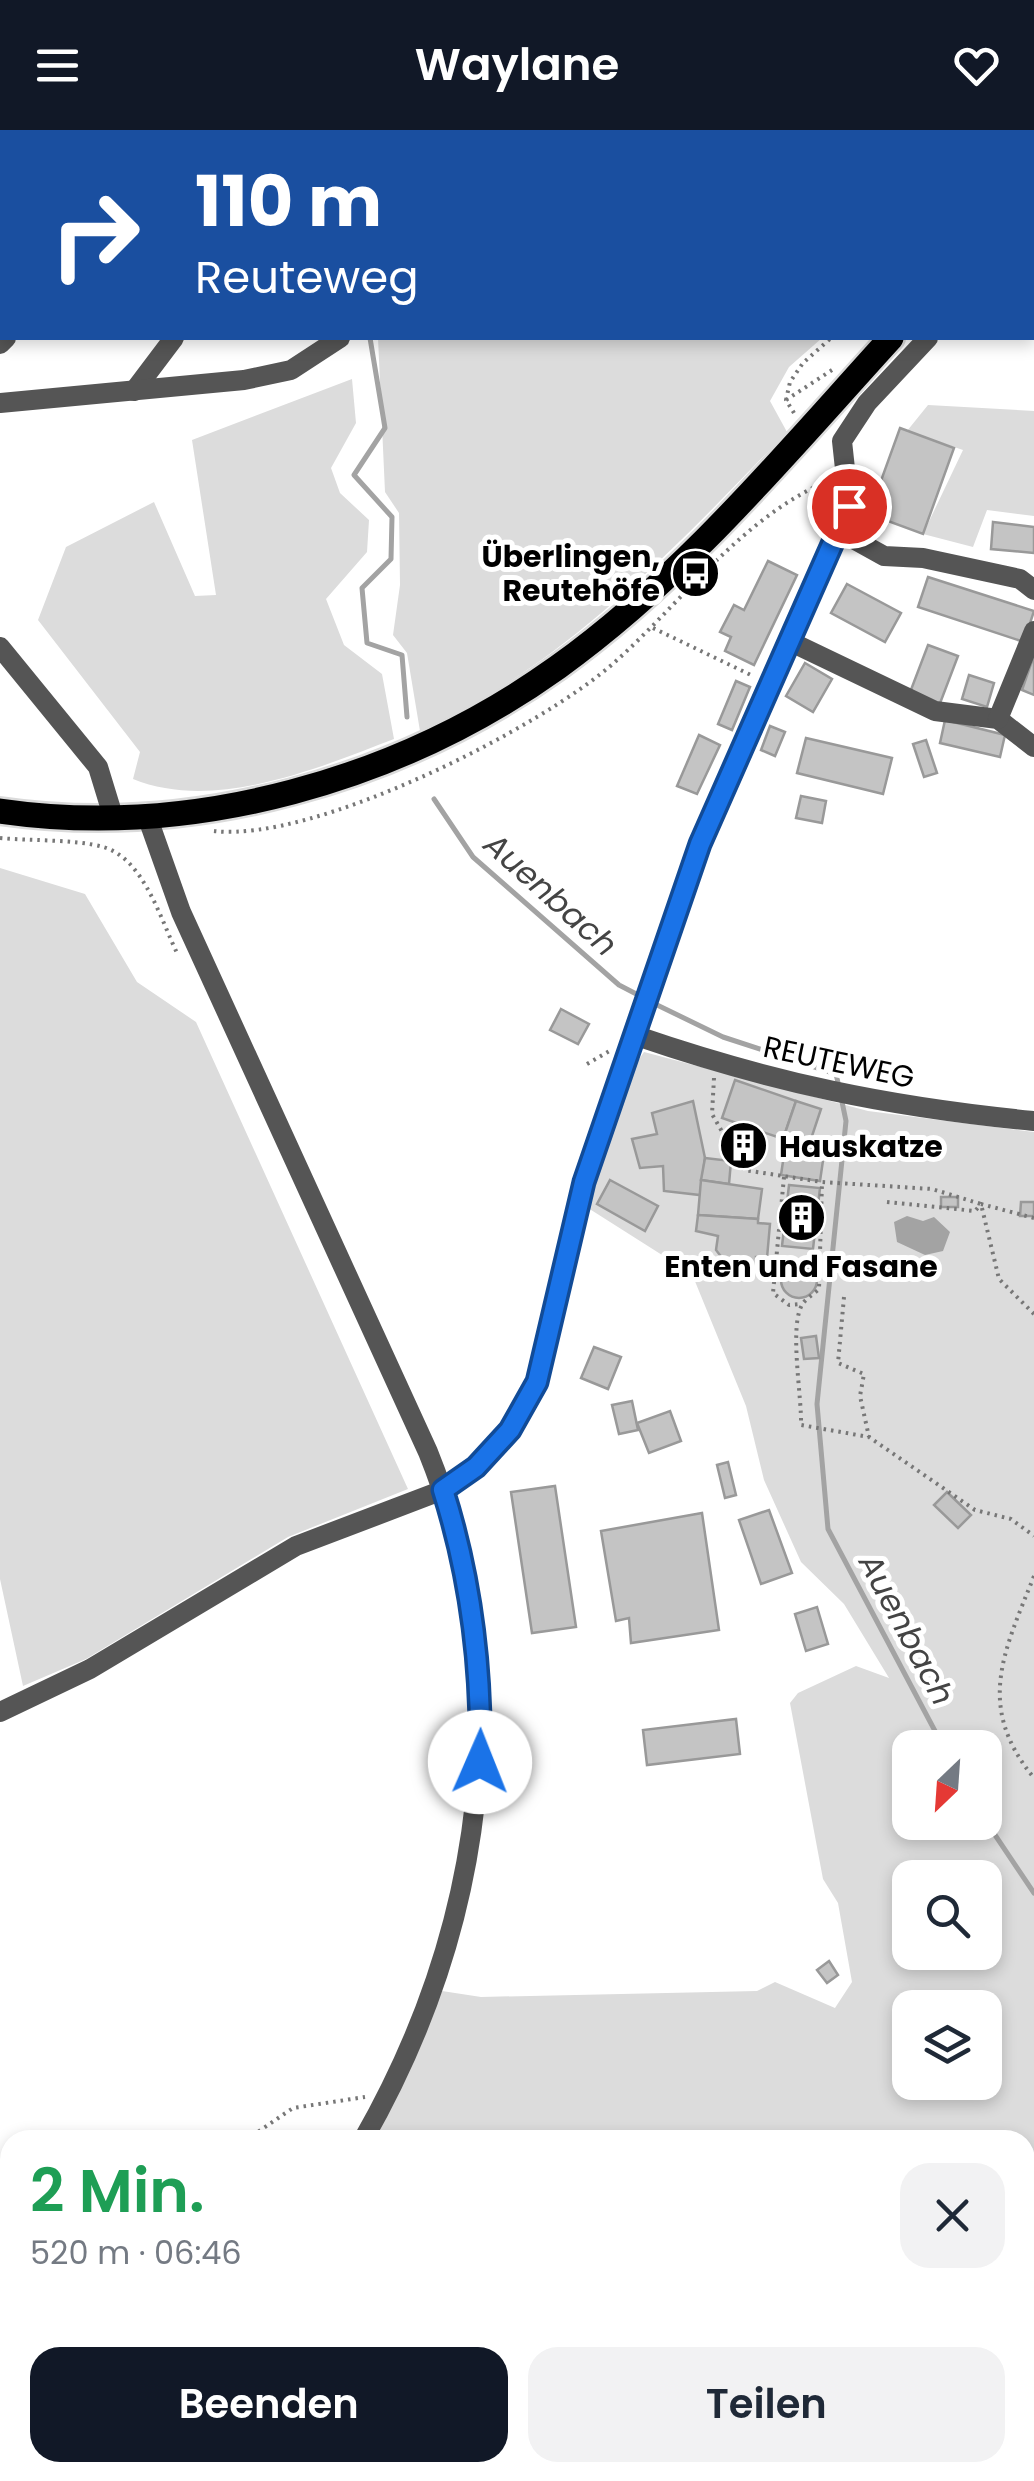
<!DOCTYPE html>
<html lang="de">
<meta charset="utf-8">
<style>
:root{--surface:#fff;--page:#f2f2f3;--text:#1f2937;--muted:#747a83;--accent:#111827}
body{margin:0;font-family:Poppins,sans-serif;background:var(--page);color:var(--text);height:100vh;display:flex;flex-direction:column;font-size:38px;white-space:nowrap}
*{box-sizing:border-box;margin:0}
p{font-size:32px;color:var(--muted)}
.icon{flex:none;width:55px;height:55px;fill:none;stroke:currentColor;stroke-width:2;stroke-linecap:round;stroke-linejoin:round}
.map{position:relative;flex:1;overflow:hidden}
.side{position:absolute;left:0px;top:2000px;width:1035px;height:352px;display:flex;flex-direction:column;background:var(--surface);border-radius:30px 30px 0 0;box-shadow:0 5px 15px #0003}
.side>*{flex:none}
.guide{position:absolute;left:0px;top:0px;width:1035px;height:210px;box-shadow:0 5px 15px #0003;background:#1a4fa0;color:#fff;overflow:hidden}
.needle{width:65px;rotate:205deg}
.fabs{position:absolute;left:892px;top:1600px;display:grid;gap:20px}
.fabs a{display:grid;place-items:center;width:110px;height:110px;border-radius:20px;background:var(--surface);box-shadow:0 5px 15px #0003;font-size:50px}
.pin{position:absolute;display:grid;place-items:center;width:85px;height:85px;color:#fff;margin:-42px;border:5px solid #fff;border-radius:50%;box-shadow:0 2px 10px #0007}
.me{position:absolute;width:110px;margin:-55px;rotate:1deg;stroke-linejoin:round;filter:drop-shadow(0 0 8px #0008)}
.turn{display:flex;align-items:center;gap:35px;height:210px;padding:0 30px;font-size:45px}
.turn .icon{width:130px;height:130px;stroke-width:2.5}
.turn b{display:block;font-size:70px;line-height:85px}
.round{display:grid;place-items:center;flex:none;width:105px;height:105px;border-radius:30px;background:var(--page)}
.headline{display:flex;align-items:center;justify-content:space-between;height:170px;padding:0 30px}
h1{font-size:60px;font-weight:600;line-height:75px;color:#1e9e55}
.action{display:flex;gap:20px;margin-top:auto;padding:20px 30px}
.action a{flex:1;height:115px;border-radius:30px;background:var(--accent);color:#fff;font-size:40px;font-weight:600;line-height:115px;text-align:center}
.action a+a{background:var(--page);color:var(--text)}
header{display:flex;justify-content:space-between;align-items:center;height:130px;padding:0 30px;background:var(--accent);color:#fff;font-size:45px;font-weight:600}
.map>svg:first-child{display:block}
.green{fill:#dcdcdc;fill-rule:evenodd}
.water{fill:#a3a3a3}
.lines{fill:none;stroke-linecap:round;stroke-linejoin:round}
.stream{stroke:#a3a3a3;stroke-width:5}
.building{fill:#c4c4c4;stroke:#999;stroke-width:2.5}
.major-casing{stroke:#dbdbdb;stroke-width:30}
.path{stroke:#777;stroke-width:4;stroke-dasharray:2.5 5;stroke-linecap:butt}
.minor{stroke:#555;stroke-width:20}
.major{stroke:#000;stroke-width:25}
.route-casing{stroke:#114b97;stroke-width:25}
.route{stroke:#1a73e8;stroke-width:18}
.labels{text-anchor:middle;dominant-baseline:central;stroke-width:10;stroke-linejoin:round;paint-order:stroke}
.poi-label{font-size:30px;font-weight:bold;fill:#000;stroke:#fff;text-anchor:end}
.street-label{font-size:30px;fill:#000;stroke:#fff}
.water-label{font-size:32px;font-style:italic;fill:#444;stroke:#fff}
</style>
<header><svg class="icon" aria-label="menu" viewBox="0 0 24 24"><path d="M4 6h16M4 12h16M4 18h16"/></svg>Waylane<svg class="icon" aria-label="heart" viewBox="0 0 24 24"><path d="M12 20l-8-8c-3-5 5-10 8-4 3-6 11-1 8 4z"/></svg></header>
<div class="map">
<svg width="1034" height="2351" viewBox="0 0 1034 2351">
<rect width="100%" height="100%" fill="#fff"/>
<g class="green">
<path d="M378,0H892V2Z"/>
<path d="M378,208H822L789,237L770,271L787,302C678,415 565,536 420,601L407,523L393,505L400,455L399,383L385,362Z"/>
<path d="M352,249L356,293L331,338L340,363L369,390L367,422L326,469L344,515L382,544L394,609C316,639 214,682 133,649L140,622L38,490L66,417L154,372L195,466L216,465L192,310Z"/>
<path d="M928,275L1034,281V386L987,380L973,417L923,404L963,320L907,301Z"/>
<path d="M0,738L85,764L137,852L196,892L408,1359L288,1407L86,1529L23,1556L0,1449Z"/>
<path d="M644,922L868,981L1034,1002V2186L1025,2187V2010H373L442,1861L481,1867L757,1861L775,1852L835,1878L852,1852L838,1773L823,1749L790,1573L798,1563L856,1536L889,1548L844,1474L801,1432L764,1350L746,1276L692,1144L588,1078L631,941ZM910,1618H985V1692H910ZM910,1748H985V1822H910ZM910,1878H985V1952H910Z"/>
<path d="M1025,2294L1034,2298V2351H946V2343L1025,2342Z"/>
<path d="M218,2343V2342L564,2343L560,2351H215Z"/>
<path d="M824,2343H938L935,2351H842Z"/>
</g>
<path class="water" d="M907,1086L923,1091L934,1087L950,1102L943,1121L925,1125L897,1112L894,1092Z"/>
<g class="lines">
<g class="stream">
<path d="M351,0V2"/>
<path d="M370,208L385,298L354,345L392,387L391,429L362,458L367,513L402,525L407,587"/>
<path d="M434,669L473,727L619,855L644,868"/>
<path d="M653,873L723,907L836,944L839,957"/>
<path d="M841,967L846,991L817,1274L828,1399L944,1618"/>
<path d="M985,1690L1034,1763"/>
</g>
</g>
<g class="building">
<path d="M900,298L954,318L923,404L869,384Z"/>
<path d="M993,392L1034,397V423L991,419Z"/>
<path d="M768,431L797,445L754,535L725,521L731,507L720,502L734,475L744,480Z"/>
<path d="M928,447L1034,481L1024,512L918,477Z"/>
<path d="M847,454L901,483L885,512L831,483Z"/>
<path d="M928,515L958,526L939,576L909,565Z"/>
<path d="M1034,525V565L1022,560Z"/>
<path d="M805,533L832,549L813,582L786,566Z"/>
<path d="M969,545L994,553L987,577L962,569Z"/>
<path d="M736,551L750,557L732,600L718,594Z"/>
<path d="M945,590L1005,605L1000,627L940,613Z"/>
<path d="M770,596L785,602L775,626L761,620Z"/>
<path d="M699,605L720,615L697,664L677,656Z"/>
<path d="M806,608L892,628L883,664L797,643Z"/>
<path d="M926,610L937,643L924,647L913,614Z"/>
<path d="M801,666L826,671L822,693L796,688Z"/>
<path d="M561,879L589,894L578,914L550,900Z"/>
<path d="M735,950L796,971L783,1009L722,988Z"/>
<path d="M693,971L705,1028L700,1065L664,1061L663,1036L640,1038L632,1009L657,1004L652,983Z"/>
<path d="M796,971L821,979L809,1015L783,1009Z"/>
<path d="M744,1000L759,1023L743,1032L729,1009Z"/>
<path d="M786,1011L825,1017L820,1051L781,1045Z"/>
<path d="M705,1028L731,1031L729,1054L701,1050Z"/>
<path d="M610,1050L658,1076L645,1101L597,1074Z"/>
<path d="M701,1050L762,1059L758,1089L698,1085Z"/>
<path d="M789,1055L820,1058L813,1119L782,1116Z"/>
<rect x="941" y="1067" width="17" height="10"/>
<path d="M1021,1072H1034V1086H1020Z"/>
<path d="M698,1085L758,1089V1093L770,1094L767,1128L756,1127V1136L726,1133L716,1120L718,1106L696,1101Z"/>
<circle cx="799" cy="1150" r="18"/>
<path d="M816,1206L819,1228L804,1229L801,1208Z"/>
<path d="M594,1217L621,1227L608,1259L581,1248Z"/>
<path d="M632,1271L638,1300L619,1304L612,1275Z"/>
<path d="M670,1281L681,1311L649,1323L637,1293Z"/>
<path d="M728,1332L736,1365L725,1368L717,1335Z"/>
<path d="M555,1356L576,1497L532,1503L511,1362Z"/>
<path d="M947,1362L971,1385L958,1398L934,1375Z"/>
<path d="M769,1380L792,1443L761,1454L739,1390Z"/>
<path d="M702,1383L719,1500L631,1513L629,1488L616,1491L601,1401Z"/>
<path d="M817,1477L828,1514L806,1521L795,1484Z"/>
<path d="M736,1589L740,1624L647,1635L643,1600Z"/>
<path d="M829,1831L838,1845L827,1853L817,1840Z"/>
<path d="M8,2188L10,2189V2229L0,2226Z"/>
<path d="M0,2270L10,2273V2316L0,2314Z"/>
</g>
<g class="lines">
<defs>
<g id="major">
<path d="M1032,53L1034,52"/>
<path d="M0,681C194,709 400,650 558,537C685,446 787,322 891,208"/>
</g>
</defs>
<use href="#major" class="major-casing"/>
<g class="path">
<path d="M902,0V2"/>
<path d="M1032,17L1034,15"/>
<path d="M786,270L832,240"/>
<path d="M794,283L786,270L790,252L803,233L831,208"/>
<path d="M653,498L753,546"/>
<path d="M214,701C314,713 542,598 616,531C685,469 742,387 830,350"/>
<path d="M0,708C30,711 75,709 103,717C144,728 161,791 178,825"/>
<path d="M587,934L611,920"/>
<path d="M714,948L712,984L744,1040L822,1052"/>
<path d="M784,1047L773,1163L789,1175L802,1174"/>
<path d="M887,1072L975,1081L981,1074L1034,1088"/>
<path d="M844,1167L838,1233L864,1244L860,1266L869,1307"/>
<path d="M1034,1184L999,1149L981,1074L932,1059L822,1052L819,1159C814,1164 804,1170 802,1175C789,1197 802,1267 801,1295L869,1307L975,1380L1011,1389L1034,1406"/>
<path d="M1034,1446C1004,1522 975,1576 1034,1648"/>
<path d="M246,2010L293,1978L365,1967"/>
</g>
<g class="minor">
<path d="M373,0V2"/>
<path d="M11,2L12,0"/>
<path d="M57,2L58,0"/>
<path d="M126,2L127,0"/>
<path d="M279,2L281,0"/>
<path d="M0,23L2,19"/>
<path d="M1032,105L1034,104"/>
<path d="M0,214L6,208"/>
<path d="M134,261L174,208"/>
<path d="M0,273L244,250L291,240L340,208"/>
<path d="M839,401L884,426L923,428L1020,449L1034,460"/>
<path d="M791,512L935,581L998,589L1034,617"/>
<path d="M0,517L98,637L113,686"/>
<path d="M998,589L1034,501"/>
<path d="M147,686L181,782L428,1322C520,1550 483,1800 363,2010"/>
<path d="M637,906C774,953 889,977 1034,991"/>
<path d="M0,1582L90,1539L296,1416L443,1360L476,1337L510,1301L537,1252L584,1052L701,714L849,376L842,311L867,273L928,208"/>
<path d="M0,2180L10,2144"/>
<path d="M77,2351L81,2342"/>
<path d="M204,2351L207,2342"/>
</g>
<use href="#major" class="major"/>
</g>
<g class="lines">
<defs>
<path id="route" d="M480,1632C482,1539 471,1448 443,1360L476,1337L510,1300L537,1252L584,1052L700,714L849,376"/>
</defs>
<use href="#route" class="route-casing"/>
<use href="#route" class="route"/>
</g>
<defs>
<symbol id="bus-disc" viewBox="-11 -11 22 22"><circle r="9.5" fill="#000" stroke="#fff"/><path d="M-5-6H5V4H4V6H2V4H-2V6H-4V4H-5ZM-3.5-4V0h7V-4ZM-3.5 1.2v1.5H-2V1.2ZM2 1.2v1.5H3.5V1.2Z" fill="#fff"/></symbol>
<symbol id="building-disc" viewBox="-11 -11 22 22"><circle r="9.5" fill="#000" stroke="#fff"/><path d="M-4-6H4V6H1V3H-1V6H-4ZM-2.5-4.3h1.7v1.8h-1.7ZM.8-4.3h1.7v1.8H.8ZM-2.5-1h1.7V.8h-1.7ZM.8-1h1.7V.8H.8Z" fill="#fff"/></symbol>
</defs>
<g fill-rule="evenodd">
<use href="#bus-disc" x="668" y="416" width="55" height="55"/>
<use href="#building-disc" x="716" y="988" width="55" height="55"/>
<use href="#building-disc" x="774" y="1060" width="55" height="55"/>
</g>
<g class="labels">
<g class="poi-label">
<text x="660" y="426">Überlingen,<tspan x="660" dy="34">Reutehöfe</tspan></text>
<text x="779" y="1016" text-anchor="start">Hauskatze</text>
<text x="801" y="1136" text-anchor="middle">Enten und Fasane</text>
</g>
<g class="street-label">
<text transform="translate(839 932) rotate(12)">REUTEWEG</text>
</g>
<g class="water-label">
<text transform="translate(551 764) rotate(42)">Auenbach</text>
<text transform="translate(907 1499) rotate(62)">Auenbach</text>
</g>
</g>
</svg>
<div class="fabs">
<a><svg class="needle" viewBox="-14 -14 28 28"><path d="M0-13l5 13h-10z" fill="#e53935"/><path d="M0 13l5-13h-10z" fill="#747a83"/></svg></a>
<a><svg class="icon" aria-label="search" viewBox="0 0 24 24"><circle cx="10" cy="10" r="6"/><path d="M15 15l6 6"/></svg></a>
<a><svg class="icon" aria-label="layers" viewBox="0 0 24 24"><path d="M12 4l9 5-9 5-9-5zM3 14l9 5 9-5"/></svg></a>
</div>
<div class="pin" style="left:849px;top:376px;background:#d93025"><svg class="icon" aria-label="arrive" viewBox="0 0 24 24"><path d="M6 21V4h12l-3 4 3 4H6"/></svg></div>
<svg class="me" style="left:480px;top:1632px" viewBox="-20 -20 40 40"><circle r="19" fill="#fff"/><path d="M0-13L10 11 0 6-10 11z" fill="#1a73e8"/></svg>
<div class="guide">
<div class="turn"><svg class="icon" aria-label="right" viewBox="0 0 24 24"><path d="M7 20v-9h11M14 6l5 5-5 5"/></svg><div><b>110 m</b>Reuteweg</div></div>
</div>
<section class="side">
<div class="headline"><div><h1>2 Min.</h1><p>520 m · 06:46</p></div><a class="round"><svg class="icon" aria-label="close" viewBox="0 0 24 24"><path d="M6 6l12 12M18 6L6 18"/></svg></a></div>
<div class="action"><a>Beenden</a><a>Teilen</a></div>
</section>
</div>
